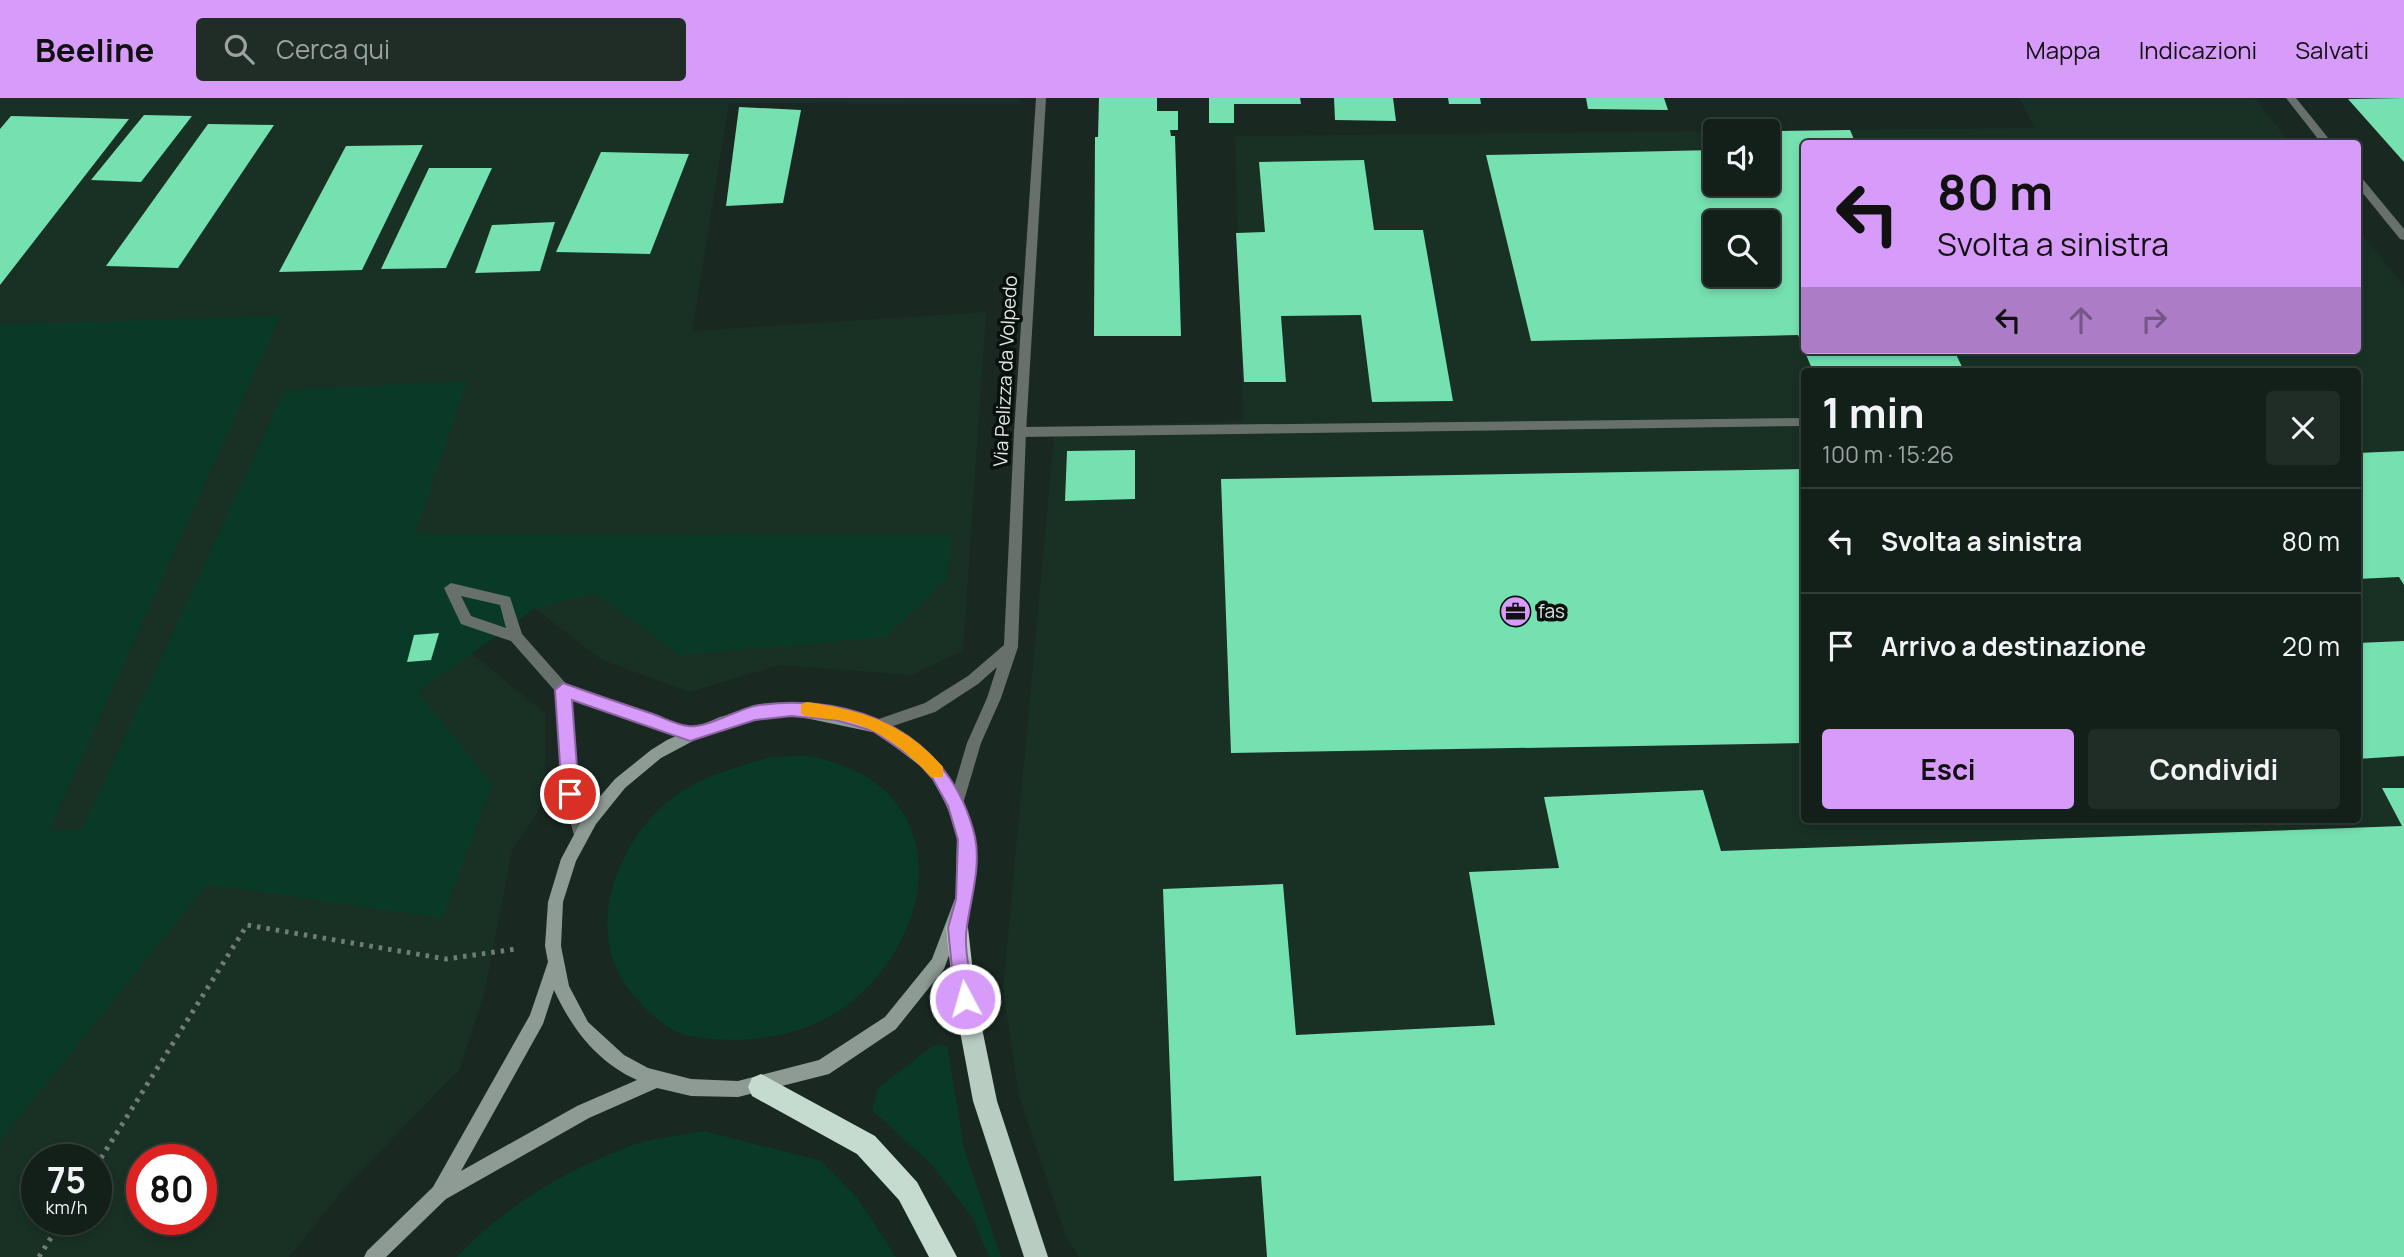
<!DOCTYPE html>
<html lang="it">
<meta charset="utf-8">
<style>
:root{--surface:#131f19;--page:#202c26;--text:#f1f3f6;--muted:#9da2a2;--line:#323d38;--accent:#d79bf9}
body{margin:0;font-family:Manrope,sans-serif;background:var(--page);color:var(--text);height:100vh;display:flex;flex-direction:column;font-size:26px;white-space:nowrap}
*{box-sizing:border-box;margin:0}
p{font-size:23px;color:var(--muted)}
.icon{flex:none;width:38px;height:38px;fill:none;stroke:currentColor;stroke-width:2;stroke-linecap:round;stroke-linejoin:round}
.map{position:relative;flex:1;overflow:hidden}
.details{position:absolute;left:1801px;top:270px;width:560px;height:455px;display:flex;flex-direction:column;background:var(--surface);border-radius:7px;box-shadow:0 4px 10px #0003,0 0 0 2px var(--line)}
.details>*{flex:none}
.hud{position:absolute;left:1801px;top:42px;width:560px;height:214px;border-radius:7px;box-shadow:0 4px 10px #0003,0 0 0 2px var(--line);background:#d79bf9;color:#111;overflow:hidden}
.controls{position:absolute;left:1703px;top:21px;display:grid;gap:14px}
.controls a{display:grid;place-items:center;width:77px;height:77px;border-radius:7px;background:var(--surface);box-shadow:0 4px 10px #0003,0 0 0 2px var(--line);font-size:35px}
.speed{position:absolute;left:21px;top:1046px;display:flex;gap:14px;font-size:35px;font-weight:700;text-align:center}
.speed>*{display:grid;place-content:center;width:91px;height:91px;border-radius:50%;background:var(--surface);box-shadow:0 4px 10px #0003,0 0 0 2px var(--line);line-height:1}
.speed small{font-size:18px;font-weight:400}
.speed .limit{border:10px solid #d22;background:#fff;color:#111}
.pin{position:absolute;display:grid;place-items:center;width:60px;height:60px;color:#fff;margin:-30px;border:4px solid #fff;border-radius:50%;box-shadow:0 2px 7px #0007}
.me{position:absolute;width:77px;margin:-38px;rotate:354deg;stroke-linejoin:round;filter:drop-shadow(0 0 5px #0008)}
.turn{display:flex;align-items:center;gap:24px;height:147px;padding:0 21px;font-size:32px}
.turn .icon{width:91px;height:91px;stroke-width:2.5}
.turn b{display:block;font-size:49px;line-height:60px}
.lanes{display:flex;align-items:center;height:66px;padding:0 21px;background:#0003;justify-content:center;gap:35px;direction:ltr}
.lanes .off{opacity:.35}
.round{display:grid;place-items:center;flex:none;width:74px;height:74px;border-radius:7px;background:var(--page)}
.summary{display:flex;align-items:center;justify-content:space-between;height:119px;padding:0 21px}
h1{font-size:42px;font-weight:700;line-height:52px}
.cta{display:flex;gap:14px;margin-top:auto;padding:14px 21px}
.cta a{flex:1;height:80px;border-radius:7px;background:var(--accent);color:#111;font-size:28px;font-weight:700;line-height:80px;text-align:center}
.cta a+a{background:var(--page);color:var(--text)}
ul{padding:0;list-style:none}
li{display:flex;align-items:center;gap:21px;height:105px;padding:0 21px;border-top:2px solid var(--line)}
li div{flex:1}
li b{display:block;font-size:26px}
li em{font-style:normal}
header{display:flex;align-items:center;gap:42px;box-sizing:border-box;height:98px;padding:0 35px;background:var(--accent);color:#111}
header strong{font-size:33px}
nav{display:flex;gap:38px;margin-inline-start:auto;font-size:24px}
.search{width:490px;height:63px;background:var(--page);display:flex;align-items:center;gap:18px;box-sizing:border-box;padding:0 24px;border-radius:7px;color:var(--muted);font-size:26px}
.map>svg:first-child{display:block}
.built{fill:#193125;fill-rule:evenodd}
.green{fill:#093a27}
.building{fill:#75e0b0;fill-rule:evenodd}
.lines{fill:none;stroke-linecap:round;stroke-linejoin:round}
.path{stroke:#707d77;stroke-width:5;stroke-dasharray:3.5 6;stroke-linecap:butt}
.service{fill:#68706c;fill-rule:evenodd}
.minor{fill:#68706c;fill-rule:evenodd}
.tertiary{fill:#68706c;fill-rule:evenodd}
.secondary{fill:#8e9b94;fill-rule:evenodd}
.trunk{fill:#b8ccc2;fill-rule:evenodd}
.motorway{fill:#c6dbd0;fill-rule:evenodd}
.route{fill:#d79bf9;stroke:#8c65a2;stroke-width:2}
.slow{fill:#f59e0b}
.labels{text-anchor:middle;dominant-baseline:central;stroke-width:7;stroke-linejoin:round;paint-order:stroke}
.street-label{font-size:19px;fill:#dde7e2;stroke:#09100d}
.poi-label{font-size:19px;fill:#dde7e2;stroke:#09100d;text-anchor:start}
</style>
<header>
<strong>Beeline</strong>
<div class="search"><svg class="icon" aria-label="search" viewBox="0 0 24 24"><circle cx="10" cy="10" r="6"/><path d="M15 15l6 6"/></svg>Cerca qui</div>
<nav><a>Mappa</a><a>Indicazioni</a><a>Salvati</a></nav>
</header>
<div class="map">
<svg width="2404" height="1159" viewBox="0 0 2404 1159">
<rect width="100%" height="100%" fill="#192921"/>
<g class="built">
<path d="M0,0H1021L1020,6L729,5L692,233L986,214L963,552L912,577L780,567L689,594L602,562L534,510L470,554L545,615V703L512,752L485,892L459,972L347,1087L289,1159H0ZM37,1062H96V1122H37ZM142,1062H201V1122H142Z"/>
<path d="M2019,0H2254L2290,45L1804,46V252H2357V130L2404,188V1159H1079L1066,1138L1019,997L1003,893L1055,329L1243,323L1235,38L1715,33V86H1768V33H1731L2035,30ZM1715,124H1768V177H1715ZM1804,273H2357V721H1804Z"/>
</g>
<g class="green">
<path d="M280,218L49,732H82L285,292L467,283L415,436L951,437L947,480L885,539L679,557L596,495L535,510L418,594L492,686L442,820L207,786L0,1042V227Z"/>
<path d="M771,659C786,659 804,656 818,660C951,690 942,830 851,904C808,939 742,948 690,938C665,933 642,909 628,890C581,827 621,733 682,693C710,676 740,668 771,659Z"/>
<path d="M934,947L947,948L964,1051L1001,1159H989L973,1120L931,1066L872,1012L878,990Z"/>
<path d="M704,1033L821,1063L858,1101L896,1159H457C502,1110 563,1074 625,1050C649,1040 679,1038 704,1033Z"/>
</g>
<g class="building">
<path d="M1099,0H1157V13H1178V32H1170L1171,38H1175L1181,238H1094L1095,39H1098Z"/>
<path d="M1209,0H1300L1301,6H1234V25H1209Z"/>
<path d="M1334,0H1393L1396,23L1335,22Z"/>
<path d="M1448,0H1480L1481,6H1449Z"/>
<path d="M1586,0H1664L1668,12L1588,11Z"/>
<path d="M2404,0V64L2348,1Z"/>
<path d="M739,9L801,12L783,105L726,108Z"/>
<path d="M144,17L192,18L141,84L91,82Z"/>
<path d="M11,18L129,21L0,187V31Z"/>
<path d="M208,26L274,27L178,170L106,168Z"/>
<path d="M1850,32L1856,46H1804V251L1798,237L1531,243L1486,57L1715,52V86H1768V33ZM1715,124H1768V177H1715Z"/>
<path d="M2262,41L2265,46H2064V43Z"/>
<path d="M423,47L362,172L279,174L346,48Z"/>
<path d="M601,54L689,56L650,156L556,154Z"/>
<path d="M1364,62L1374,132H1423L1453,303L1372,304L1361,217L1281,218L1286,284H1244L1236,135L1265,134L1259,64Z"/>
<path d="M429,70H492L446,170L381,171Z"/>
<path d="M555,124L540,173L475,175L492,127Z"/>
<path d="M1804,252H1954L1964,273H1813Z"/>
<path d="M2038,252H2237V254L2041,257Z"/>
<path d="M1135,352V401L1065,403L1067,353Z"/>
<path d="M2404,353V487L2399,479L2357,481V355Z"/>
<path d="M1804,371V645L1231,655L1221,381Z"/>
<path d="M439,535L431,562L407,564L414,537Z"/>
<path d="M2404,543V658L2357,661V545Z"/>
<path d="M2382,690H2404V1159H1267L1261,1078L1174,1083L1163,791L1283,786L1296,937L1495,927L1469,774L1559,770L1544,699L1703,692L1721,753L2402,728Z"/>
</g>
<g class="lines">
<g class="path">
<path d="M96,1068L247,827L446,861L516,851"/>
<path d="M39,1159L62,1122"/>
</g>
<g class="service">
<path d="M1804,320V328L1020,339L1014,334L1020,329Z"/>
<path d="M451,485L510,499L522,536L568,588L695,632L697,636L695,640L690,642L571,601L577,696L588,736L585,741L580,743L575,741L563,696L556,594L511,543L461,526L444,490ZM461,498L500,507L506,530L471,518Z"/>
</g>
<g class="minor">
<path d="M2286,0H2296L2333,46H2322Z"/>
<path d="M2357,78L2361,79L2404,131V142L2400,141L2357,88Z"/>
</g>
<path class="tertiary" d="M1036,0H1046L1026,334L1018,549L1001,600L981,645L963,706L961,711L956,713L951,711L949,706L967,645L987,600L997,569L978,586L935,614L878,633L873,631L871,627L873,623L925,605L968,578L1004,547L1014,334Z"/>
<path class="secondary" d="M791,605L885,625L942,668L972,731L971,798L944,871L896,931L829,976L738,999L691,998L657,990L589,1020L446,1101L386,1159H364L367,1153L433,1089L530,917L548,864L545,848L548,804L561,761L585,716L615,681L651,652L667,642L720,619L755,610ZM791,617L877,635L932,677L957,731L956,798L932,861L885,919L819,962L738,983L691,981L648,970L624,957L588,924L569,888L561,848L563,804L576,763L596,726L625,690L661,660L693,643L721,631L755,622ZM554,892C572,931 597,964 637,982L577,1008L461,1073L543,926Z"/>
<path class="trunk" d="M957,820L965,823L968,830L976,901L997,1003L1048,1159H1024L973,1003L954,901L946,830L949,823Z"/>
<path class="motorway" d="M761,976L875,1038L917,1084L957,1159H929L899,1102L857,1056L752,998L748,989L752,980Z"/>
</g>
<path class="route" d="M563,585C593,596 623,606 653,616C664,620 677,627 688,628C706,631 739,610 759,607C857,594 951,637 975,739C981,768 971,800 967,828C963,850 971,879 974,901L971,908L965,910L958,908L955,901L948,830L956,801L958,742L948,708L933,681L916,662L873,633L836,622L791,618L755,622L690,643L572,602L579,696L570,704L562,696L555,592Z"/>
<path class="slow" d="M807,604C862,612 904,625 943,669V679H931C910,656 881,632 850,624C834,620 817,622 801,616V606Z"/>
<defs>
<symbol id="office-disc" viewBox="-11 -11 22 22"><circle r="9.5" fill="#d79bf9" stroke="#09100d"/><path d="M-6-3h4V-5.5h4V-3h4V5H-6ZM-1-4.5V-3h2v-1.5ZM-6 0V1H6V0Z" fill="#111"/></symbol>
</defs>
<g fill-rule="evenodd">
<use href="#office-disc" x="1498" y="496" width="35" height="35"/>
</g>
<g class="labels">
<g class="street-label">
<text transform="translate(1005 273) rotate(-87)">Via Pelizza da Volpedo</text>
</g>
<g class="poi-label">
<text x="1538" y="513">fas</text>
</g>
</g>
</svg>
<div class="controls">
<a><svg class="icon" aria-label="sound" viewBox="0 0 24 24"><path d="M4 9h4l5-4v14l-5-4H4zM17 9q2 3 0 6"/></svg></a>
<a><svg class="icon" aria-label="search" viewBox="0 0 24 24"><circle cx="10" cy="10" r="6"/><path d="M15 15l6 6"/></svg></a>
</div>
<div class="speed"><div>75<small>km/h</small></div><div class="limit">80</div></div>
<div class="pin" style="left:570px;top:696px;background:#d93025"><svg class="icon" aria-label="arrive" viewBox="0 0 24 24"><path d="M6 21V4h12l-3 4 3 4H6"/></svg></div>
<svg class="me" style="left:965px;top:901px" viewBox="-20 -20 40 40"><circle r="17" fill="#d79bf9" stroke="#fff" stroke-width="3"/><path d="M0-11L8 9 0 5-8 9z" fill="#fff"/></svg>
<div class="hud">
<div class="turn"><svg class="icon" aria-label="left" viewBox="0 0 24 24"><path d="M17 20v-9H6M10 6l-5 5 5 5"/></svg><div><b>80 m</b>Svolta a sinistra</div></div>
<div class="lanes"><svg class="icon" aria-label="left" viewBox="0 0 24 24"><path d="M17 20v-9H6M10 6l-5 5 5 5"/></svg><svg class="icon off" aria-label="ahead" viewBox="0 0 24 24"><path d="M12 20V5M6 11l6-6 6 6"/></svg><svg class="icon off" aria-label="right" viewBox="0 0 24 24"><path d="M7 20v-9h11M14 6l5 5-5 5"/></svg></div>
</div>
<section class="details">
<div class="summary"><div><h1>1 min</h1><p>100 m · 15:26</p></div><a class="round"><svg class="icon" aria-label="close" viewBox="0 0 24 24"><path d="M6 6l12 12M18 6L6 18"/></svg></a></div>
<ul>
<li><svg class="icon" aria-label="left" viewBox="0 0 24 24"><path d="M17 20v-9H6M10 6l-5 5 5 5"/></svg><div><b>Svolta a sinistra</b></div><em>80 m</em></li>
<li><svg class="icon" aria-label="arrive" viewBox="0 0 24 24"><path d="M6 21V4h12l-3 4 3 4H6"/></svg><div><b>Arrivo a destinazione</b></div><em>20 m</em></li>
</ul>
<div class="cta"><a>Esci</a><a>Condividi</a></div>
</section>
</div>
